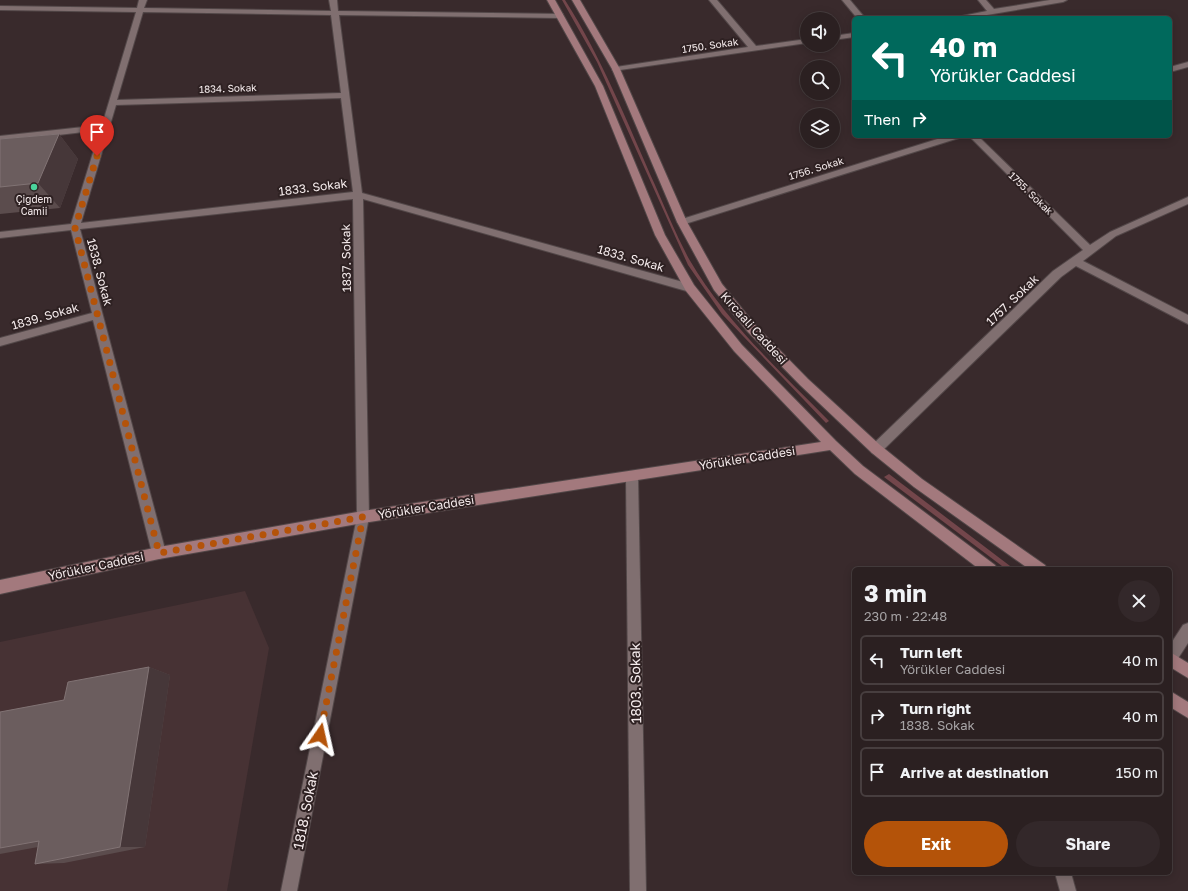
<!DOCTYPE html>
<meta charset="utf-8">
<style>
:root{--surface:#2b2021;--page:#33282a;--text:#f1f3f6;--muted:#a6a3a5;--line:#473e3f;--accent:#b45309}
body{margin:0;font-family:"Golos Text",sans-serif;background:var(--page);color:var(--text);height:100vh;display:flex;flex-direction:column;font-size:15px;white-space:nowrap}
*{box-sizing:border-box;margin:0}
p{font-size:13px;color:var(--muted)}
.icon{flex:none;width:22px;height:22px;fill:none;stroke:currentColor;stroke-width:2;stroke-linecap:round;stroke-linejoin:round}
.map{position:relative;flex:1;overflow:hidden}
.drawer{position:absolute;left:852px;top:567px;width:320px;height:308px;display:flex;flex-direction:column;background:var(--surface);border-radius:6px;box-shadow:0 2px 10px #0003,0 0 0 1px var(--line)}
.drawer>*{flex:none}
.guide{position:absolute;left:852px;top:16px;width:320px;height:122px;border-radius:6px;box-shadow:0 2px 10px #0003,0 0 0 1px var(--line);background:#00695c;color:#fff;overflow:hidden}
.controls{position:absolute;left:800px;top:12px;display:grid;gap:8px}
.controls a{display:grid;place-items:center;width:40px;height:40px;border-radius:50%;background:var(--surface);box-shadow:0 2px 10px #0003,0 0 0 1px var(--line);font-size:20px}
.pin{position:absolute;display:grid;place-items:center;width:34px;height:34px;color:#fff;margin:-41px -17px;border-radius:50% 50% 50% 0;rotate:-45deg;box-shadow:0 0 4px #0007}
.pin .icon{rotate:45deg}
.me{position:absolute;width:44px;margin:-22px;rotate:11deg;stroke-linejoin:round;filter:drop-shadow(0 0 3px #0008)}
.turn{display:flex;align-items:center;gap:14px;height:84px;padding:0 12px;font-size:18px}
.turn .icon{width:52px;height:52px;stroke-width:2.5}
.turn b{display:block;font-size:28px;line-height:34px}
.then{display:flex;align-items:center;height:38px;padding:0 12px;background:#0003;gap:8px;font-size:15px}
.round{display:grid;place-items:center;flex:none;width:42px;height:42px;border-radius:21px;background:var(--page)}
.overview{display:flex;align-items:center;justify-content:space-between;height:68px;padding:0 12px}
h1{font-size:24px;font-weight:700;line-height:30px}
.action{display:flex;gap:8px;margin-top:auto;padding:8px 12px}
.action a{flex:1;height:46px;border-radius:24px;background:var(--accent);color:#fff;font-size:16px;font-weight:700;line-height:46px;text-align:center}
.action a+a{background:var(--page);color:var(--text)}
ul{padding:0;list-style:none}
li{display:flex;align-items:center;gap:12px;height:50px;margin:0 8px 6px;padding:0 4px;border:2px solid var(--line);border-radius:6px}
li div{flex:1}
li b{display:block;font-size:15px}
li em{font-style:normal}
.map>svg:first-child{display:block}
.built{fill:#473234}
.green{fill:#73464b}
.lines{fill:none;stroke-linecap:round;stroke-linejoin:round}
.street-casing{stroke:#524748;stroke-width:2}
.secondary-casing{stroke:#524748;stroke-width:2}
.street{fill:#806f70;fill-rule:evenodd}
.secondary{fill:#a3797d;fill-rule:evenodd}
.wall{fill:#5b4c4d}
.shaded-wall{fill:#463739}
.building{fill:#6b5d5e;stroke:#817374}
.route{stroke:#b45309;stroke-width:7;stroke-dasharray:0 12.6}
.poi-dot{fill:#4ad49c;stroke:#2e2122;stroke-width:1.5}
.labels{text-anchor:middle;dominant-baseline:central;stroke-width:4;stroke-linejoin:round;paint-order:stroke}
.far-street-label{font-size:10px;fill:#f5ebec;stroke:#2e2122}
.far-poi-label{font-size:10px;fill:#f5ebec;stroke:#2e2122}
.street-label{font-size:12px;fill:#f5ebec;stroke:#2e2122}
.near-street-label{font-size:14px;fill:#f5ebec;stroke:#2e2122}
</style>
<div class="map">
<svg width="1188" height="891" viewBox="0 0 1188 891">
<rect width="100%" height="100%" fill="#392a2c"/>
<path class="built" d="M245,591L269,648L227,891H0V642Z"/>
<g class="green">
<path d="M562,0H565C602,58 627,122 655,185C666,210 676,235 689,259C725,321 779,370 829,421L826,423L722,314L688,265L597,62Z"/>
<path d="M889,474L1014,569H1006L884,477Z"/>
</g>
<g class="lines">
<defs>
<g id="street">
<path d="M139,0H147L144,8L331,11L329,0H337L338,11L563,14V18H560L339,15L362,193L690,284L695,288L690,292L363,199L369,517L297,891H281L357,517L353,199L80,229L166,553L164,557L159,559L154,557L152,553L93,320L0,346V338L92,313L71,230L0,238V232L71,224L100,130L0,142V136L102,125L136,12L0,10V6L137,8ZM143,12L331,15L341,93L117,100ZM341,98L353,192L81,223L116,105Z"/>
<path d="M709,0H717L756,46L807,39V43L613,71L612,69L616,67L748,47Z"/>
<path d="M842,0H850L865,18H857Z"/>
<path d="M978,0H986L994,9L1050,0H1067L1063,2L969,18H952L987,11Z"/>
<path d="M854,33V37L833,40V36Z"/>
<path d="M1188,62V67L1170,72V67Z"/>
<path d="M947,136H960L959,138L685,224L682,225L677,222L679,220Z"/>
<path d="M969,136H978L1090,245L1110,232L1188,197V204L1116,236L1083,261L1188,315V324L1076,266L1061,277L880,453L876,454L872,453L870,449L872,445L1053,271L1083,250Z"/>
<path d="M632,471L636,472L638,476L646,891H630L626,476L628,472Z"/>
<path d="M1188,623V643L1175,663L1170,665V645L1183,625Z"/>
<path d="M1055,873H1071L1076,891H1060Z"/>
</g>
<g id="secondary">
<path d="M547,0H555L603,86L665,235L694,285L742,345L836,441L863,466L995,565L997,569H979L855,474L830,450L363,523L159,559L0,594V580L159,547L363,511L821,442L734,351L686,291L655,235L595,86Z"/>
<path d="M572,0H580L620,69L687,222L722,284L756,326L808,379L880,445L922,479L1045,565L1047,569H1029L914,487L872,453L800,385L748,332L714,290L677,222L612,69Z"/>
<path d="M1170,652L1188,663V678L1170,667Z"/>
<path d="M1170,691L1188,702V718L1170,707Z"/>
</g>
</defs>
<use href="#street" class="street-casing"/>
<use href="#secondary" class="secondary-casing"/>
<use href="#street" class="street"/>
<use href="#secondary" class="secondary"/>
</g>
<g class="wall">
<path d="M59,134L78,159L60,208L0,214V139Z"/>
<path d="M149,667L170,675L145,847L64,863L35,864L38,847L0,854V712L64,700Z"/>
</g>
<g class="shaded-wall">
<path d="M59,134L78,159L60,208L38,183Z"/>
<path d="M149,667L170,675L145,847H120Z"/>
</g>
<g class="building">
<path d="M59,134L38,183L0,187V139Z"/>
<path d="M149,667L120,847L35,864L39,841L0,848V712L64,700L68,682Z"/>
</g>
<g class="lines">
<path class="route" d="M97,156L75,228L159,553L363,517L320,735"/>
</g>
<circle class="poi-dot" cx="34" cy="187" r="4"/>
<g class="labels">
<g class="far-street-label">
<text transform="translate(710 45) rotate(-8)">1750. Sokak</text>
<text transform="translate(228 88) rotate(-2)">1834. Sokak</text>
<text transform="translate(816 168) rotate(-17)">1756. Sokak</text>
<text transform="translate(1031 193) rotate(44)">1755. Sokak</text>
</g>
<g class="far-poi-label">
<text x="34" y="199">Çiğdem<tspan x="34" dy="12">Camii</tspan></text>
</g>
<g class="street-label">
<text transform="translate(313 187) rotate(-7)">1833. Sokak</text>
<text transform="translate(346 258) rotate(-91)">1837. Sokak</text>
<text transform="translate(631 258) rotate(16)">1833. Sokak</text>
<text transform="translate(100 272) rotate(75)">1838. Sokak</text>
<text transform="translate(1012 300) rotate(-44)">1757. Sokak</text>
<text transform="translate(45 316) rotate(-16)">1839. Sokak</text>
<text transform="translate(754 328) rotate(48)">Kırcaali Caddesi</text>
<text transform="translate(747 458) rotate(-9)">Yörükler Caddesi</text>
<text transform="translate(426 507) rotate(-9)">Yörükler Caddesi</text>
<text transform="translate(96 566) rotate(-12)">Yörükler Caddesi</text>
</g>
<g class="near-street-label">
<text transform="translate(635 683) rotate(-91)">1803. Sokak</text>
<text transform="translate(305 810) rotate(-79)">1818. Sokak</text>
</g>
</g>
</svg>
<div class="controls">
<a><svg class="icon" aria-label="sound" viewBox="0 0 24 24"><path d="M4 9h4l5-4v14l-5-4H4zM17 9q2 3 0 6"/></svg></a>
<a><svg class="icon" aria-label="search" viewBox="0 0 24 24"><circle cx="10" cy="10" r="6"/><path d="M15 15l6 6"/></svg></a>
<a><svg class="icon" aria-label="layers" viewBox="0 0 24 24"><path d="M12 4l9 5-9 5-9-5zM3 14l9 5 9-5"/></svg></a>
</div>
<div class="pin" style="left:97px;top:156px;background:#d93025"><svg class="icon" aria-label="arrive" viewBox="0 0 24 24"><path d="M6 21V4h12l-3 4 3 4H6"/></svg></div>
<svg class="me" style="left:320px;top:735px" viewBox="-20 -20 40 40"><path d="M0-17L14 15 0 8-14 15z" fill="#b45309" stroke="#fff" stroke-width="4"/></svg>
<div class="guide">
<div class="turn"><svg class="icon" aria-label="left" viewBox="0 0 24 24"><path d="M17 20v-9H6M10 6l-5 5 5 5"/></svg><div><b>40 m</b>Yörükler Caddesi</div></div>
<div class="then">Then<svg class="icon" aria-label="right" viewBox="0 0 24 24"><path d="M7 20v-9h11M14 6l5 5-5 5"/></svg></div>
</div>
<section class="drawer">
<div class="overview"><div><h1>3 min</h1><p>230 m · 22:48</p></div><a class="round"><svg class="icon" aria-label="close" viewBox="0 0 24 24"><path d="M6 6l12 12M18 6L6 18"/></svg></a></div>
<ul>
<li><svg class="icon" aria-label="left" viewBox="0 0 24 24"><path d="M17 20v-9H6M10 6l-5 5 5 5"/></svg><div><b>Turn left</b><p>Yörükler Caddesi</p></div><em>40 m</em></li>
<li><svg class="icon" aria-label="right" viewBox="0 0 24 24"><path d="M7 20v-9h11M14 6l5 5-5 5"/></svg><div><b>Turn right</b><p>1838. Sokak</p></div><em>40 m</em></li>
<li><svg class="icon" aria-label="arrive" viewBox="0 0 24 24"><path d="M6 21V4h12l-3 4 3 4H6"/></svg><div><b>Arrive at destination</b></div><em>150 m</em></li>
</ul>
<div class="action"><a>Exit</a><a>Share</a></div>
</section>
</div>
